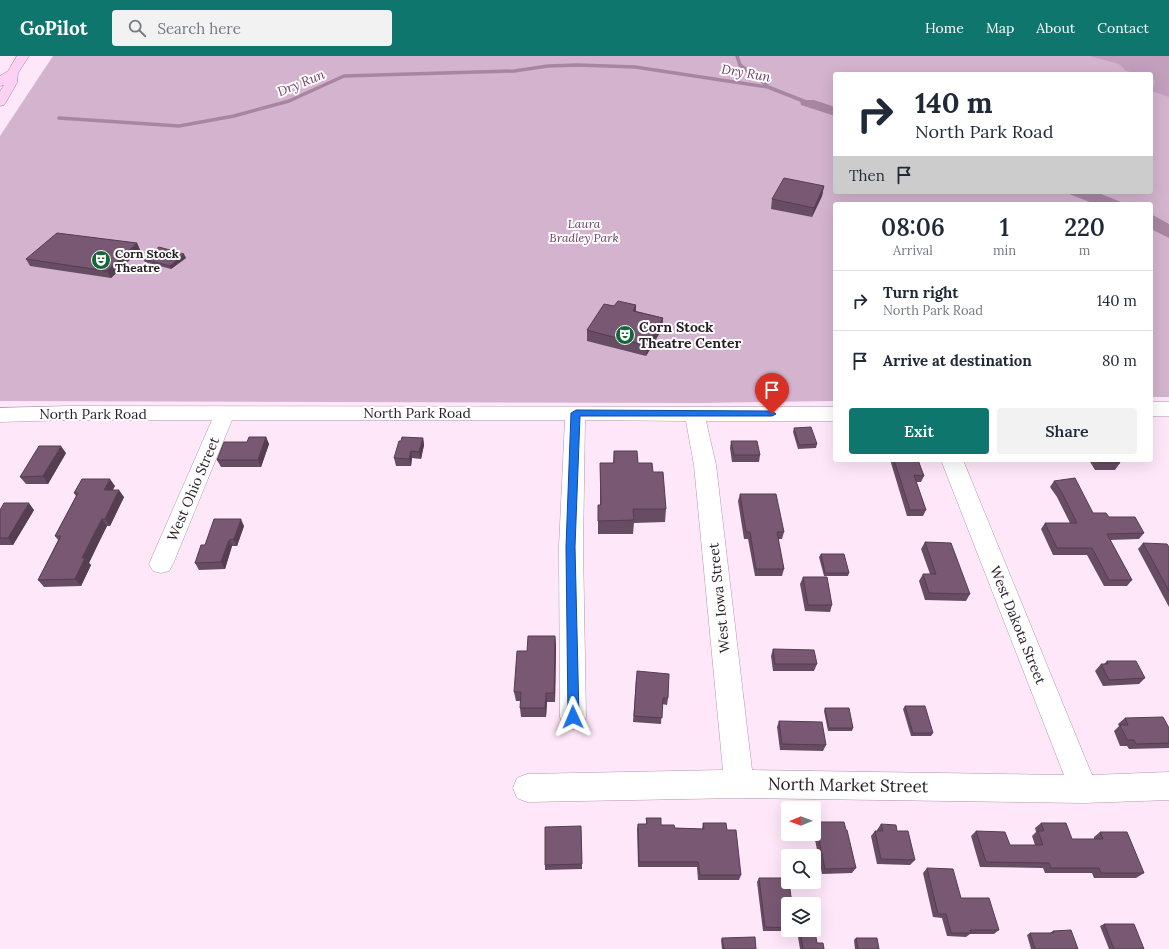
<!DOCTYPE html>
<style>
:root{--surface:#fff;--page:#f2f2f3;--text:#1f2937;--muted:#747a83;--line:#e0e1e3;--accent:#0f766e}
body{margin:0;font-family:Lora,serif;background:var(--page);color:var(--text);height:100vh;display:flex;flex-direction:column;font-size:15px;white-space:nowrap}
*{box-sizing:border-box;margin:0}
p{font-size:13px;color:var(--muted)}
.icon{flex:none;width:22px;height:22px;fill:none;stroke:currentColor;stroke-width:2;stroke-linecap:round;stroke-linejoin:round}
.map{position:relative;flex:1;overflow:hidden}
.panel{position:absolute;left:833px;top:146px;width:320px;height:260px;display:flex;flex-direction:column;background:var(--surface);border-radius:4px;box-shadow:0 4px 16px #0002}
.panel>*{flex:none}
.guide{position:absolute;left:833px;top:16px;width:320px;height:122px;border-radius:4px;box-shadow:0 4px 16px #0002;background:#fff;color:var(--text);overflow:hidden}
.needle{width:26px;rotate:269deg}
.tools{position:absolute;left:781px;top:745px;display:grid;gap:8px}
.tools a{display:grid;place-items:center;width:40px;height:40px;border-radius:4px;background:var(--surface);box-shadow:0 4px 16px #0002;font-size:20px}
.pin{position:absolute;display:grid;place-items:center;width:34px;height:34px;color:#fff;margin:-41px -17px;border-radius:50% 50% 50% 0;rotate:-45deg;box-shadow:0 0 4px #0007}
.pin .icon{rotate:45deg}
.me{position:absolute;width:44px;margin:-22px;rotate:359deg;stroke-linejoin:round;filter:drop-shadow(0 0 3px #0008)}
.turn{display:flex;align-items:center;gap:14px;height:84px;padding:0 16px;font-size:18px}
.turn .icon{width:52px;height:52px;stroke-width:2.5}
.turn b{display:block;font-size:28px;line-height:34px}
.then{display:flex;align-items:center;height:38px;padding:0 16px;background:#0003;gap:8px;font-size:15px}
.eta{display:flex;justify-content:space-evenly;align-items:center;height:68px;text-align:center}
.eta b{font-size:24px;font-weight:600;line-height:28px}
.button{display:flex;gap:8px;margin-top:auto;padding:8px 16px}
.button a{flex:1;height:46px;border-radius:4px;background:var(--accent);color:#fff;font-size:16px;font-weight:600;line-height:46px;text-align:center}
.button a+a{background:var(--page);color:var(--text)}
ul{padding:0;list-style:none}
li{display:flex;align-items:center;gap:12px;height:60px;padding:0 16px;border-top:1px solid var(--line)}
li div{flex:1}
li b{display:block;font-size:15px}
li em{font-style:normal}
header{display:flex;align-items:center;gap:24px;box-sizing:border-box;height:56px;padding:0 20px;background:var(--accent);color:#fff}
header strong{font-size:19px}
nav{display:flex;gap:22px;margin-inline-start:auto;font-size:14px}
.search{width:280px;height:36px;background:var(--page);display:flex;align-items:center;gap:10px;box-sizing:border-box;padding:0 14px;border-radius:4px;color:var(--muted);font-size:15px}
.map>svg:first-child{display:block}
.green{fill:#d3b3cd;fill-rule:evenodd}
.forest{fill:#c29fbc}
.water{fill:#a886a2}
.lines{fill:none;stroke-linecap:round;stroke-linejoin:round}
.stream{stroke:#a886a2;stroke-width:3.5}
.minor-casing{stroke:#b297ad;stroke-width:1}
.major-casing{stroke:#b07ea7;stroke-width:1}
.minor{fill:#fff;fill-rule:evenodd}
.major{fill:#fbd1f4;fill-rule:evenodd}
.wall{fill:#674c63}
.shaded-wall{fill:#543e50}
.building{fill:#785873;stroke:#543e50}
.route{fill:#1a73e8;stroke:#114b97}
.labels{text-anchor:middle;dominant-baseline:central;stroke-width:4;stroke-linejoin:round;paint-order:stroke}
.far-park-label{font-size:12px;font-style:italic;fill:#6f4068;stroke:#fdfdfd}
.far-poi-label{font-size:12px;font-weight:bold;fill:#281d26;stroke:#fdfdfd;text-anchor:start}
.far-water-label{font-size:13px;font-style:italic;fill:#72426b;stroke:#fdfdfd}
.poi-label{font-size:14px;font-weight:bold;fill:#281d26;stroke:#fdfdfd;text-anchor:start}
.street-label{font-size:14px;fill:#281d26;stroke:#fdfdfd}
.near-street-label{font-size:17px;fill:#281d26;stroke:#fdfdfd}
</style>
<header>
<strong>GoPilot</strong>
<div class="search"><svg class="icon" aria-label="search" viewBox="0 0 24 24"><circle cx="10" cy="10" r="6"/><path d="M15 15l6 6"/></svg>Search here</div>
<nav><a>Home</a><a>Map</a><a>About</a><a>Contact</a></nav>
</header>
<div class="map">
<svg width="1169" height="893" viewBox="0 0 1169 893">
<rect width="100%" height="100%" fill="#ffe7fa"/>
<path class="green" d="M53,0H1169V341H1151V148H835V345L699,347L0,345V80ZM835,18H1151V136H835Z"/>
<path class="forest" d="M1090,0H1169V41L1152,35L1155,25L1151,22V18H1139L1126,15L1119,8Z"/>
<g class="water">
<path d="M800,44H814L835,51V60L801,49Z"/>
<path d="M1064,136H1096L1126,148H1095Z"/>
<path d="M1151,158L1169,168V182L1151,173Z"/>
</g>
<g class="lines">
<g class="stream">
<path d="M737,0L740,9L767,29"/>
<path d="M59,62L179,70L234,60L289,45L344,20L514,15L548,10L578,9L635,11L768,31L806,46"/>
</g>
<defs>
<g id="minor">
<rect x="1151" y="346" width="18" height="14"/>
<path d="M70,350L835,351V365H706L716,409L752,714L1064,719L941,404H963L1092,719L1169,716V744L1084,747L739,742L527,746L517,742L513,732L517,722L527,718L723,714L694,409L686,365L585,364L583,491L586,661L583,670L573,673L563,670L560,661L559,491L565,364H232L173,508L169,515L161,517L153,515L149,508L212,364H70L0,366V352Z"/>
</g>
<path id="major" d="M17,0H29L18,17L17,27L6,46L4,49L0,50V35L4,29L0,30V20L8,15Z"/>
</defs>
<use href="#minor" class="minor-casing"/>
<use href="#major" class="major-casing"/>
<use href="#minor" class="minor"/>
<use href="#major" class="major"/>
</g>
<g class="wall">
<path d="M824,130L822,140L812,161L771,153L772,143Z"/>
<path d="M137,187L140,194L111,222L30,210L26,203Z"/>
<path d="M186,202L171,213L145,206L143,203Z"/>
<path d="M636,249V255L663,262L662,273L646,300L587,285V274L614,250Z"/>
<path d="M794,372L817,388L816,392L798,393L793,376Z"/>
<path d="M266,381L269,388L261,411H221L217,404L247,386Z"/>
<path d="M423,382L424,389L421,403L412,402L411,410H396L394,402Z"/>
<path d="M731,385L760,399L759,406H732L730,392Z"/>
<path d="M614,395L638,407L666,453L665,466L634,467L633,478H598V449H600V407H613Z"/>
<path d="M66,397L48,428H26L20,421Z"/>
<path d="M892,404H918L924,420L921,426H916L926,454L923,460H907L891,407Z"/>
<path d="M1089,404H1118L1120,407L1115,414H1095Z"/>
<path d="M1054,425L1093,457L1109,461L1144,477L1139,483L1110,484L1132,524L1127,530H1104L1087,499H1053L1041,473L1045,467H1070L1057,441L1050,431Z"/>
<path d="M115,430L112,434L124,441L110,470H107L98,487L89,507L91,509L81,530L44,531L38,524L58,484L55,480L76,440L74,437Z"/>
<path d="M740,438L784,476L782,483H778L784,513L782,520H755L748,483H744L738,445Z"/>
<path d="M0,454H34L13,489H0Z"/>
<path d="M244,470L237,490H232L225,513L199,514L195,507L205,489Z"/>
<path d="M925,486L970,538L966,545L925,544L919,525L923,518H930L921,493Z"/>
<path d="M1143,487L1169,491V551L1138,493Z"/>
<path d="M821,498L849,517L848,520H824L819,501Z"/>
<path d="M803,521L832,549L830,556L805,555L800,528Z"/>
<path d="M555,580L556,590L555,646H547L546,661H521L520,652L521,645H516L514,636L527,595Z"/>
<path d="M773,593L817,608L814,615H773L771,600Z"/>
<path d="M1107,605L1145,622L1139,628L1103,630L1095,615L1101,608H1104Z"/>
<path d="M636,622L668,642L667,649L662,648L661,668L633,666Z"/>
<path d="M905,650L933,677L931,680H911L903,653Z"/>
<path d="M825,652L853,672L852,675H828L824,655Z"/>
<path d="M1125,662L1169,672V692L1129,693L1127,690H1120L1114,675L1119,670L1118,668Z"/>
<path d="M779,665L826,689L823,695L780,694L777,671Z"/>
<path d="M646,762L661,769L675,772L702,773L703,767L727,774L741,819L739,824H698L697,811H638L637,773L638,768H646Z"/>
<path d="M819,766L856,812L852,817L822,818L814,779L816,776V772Z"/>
<path d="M1041,767L1072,783H1094V781L1100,776L1144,817L1136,822H1094L1092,817H1045L1043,812L980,811L971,780L976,775L1010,789H1035L1032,780L1036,776L1035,772Z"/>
<path d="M881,768L897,775L915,804L910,809L877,808L871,780L875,775H877V774Z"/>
<path d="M581,770L582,813L545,814V809Z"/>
<path d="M927,812L961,842L999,874L994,878H970L966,881L947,880L942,862L933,861L923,817Z"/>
<path d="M759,822L788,848V874H814L817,887L824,893H800L797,875H763L757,826Z"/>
<path d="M1104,868L1144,893H1109L1100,870Z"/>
<path d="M1053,875L1078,893H1031L1027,879L1030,877H1050Z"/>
<path d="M722,882L756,893H722L721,884Z"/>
<path d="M856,882L879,893H855L854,884Z"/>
</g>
<g class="shaded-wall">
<path d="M824,130L822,140L812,161L814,152Z"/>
<path d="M137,187L140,194L111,222L107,215Z"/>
<path d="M184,198L186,202L171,213L170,210Z"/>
<path d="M636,249L635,260L633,255Z"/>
<path d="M663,262L662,273L646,300L647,290Z"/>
<path d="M266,381L269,388L261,411L258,404Z"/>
<path d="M423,382L424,389L421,403L419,396Z"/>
<path d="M61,390L66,397L48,428L43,420Z"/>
<path d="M411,395L412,402L411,410L409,403Z"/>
<path d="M110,423L115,430L109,441L104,434Z"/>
<path d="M119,434L124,441L110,470L105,463Z"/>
<path d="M29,447L34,454L13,489L8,482Z"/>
<path d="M102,463L107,470L89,507L91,509L81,530L75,523L82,502Z"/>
<path d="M241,463L244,470L237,490L234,483Z"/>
<path d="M229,484L232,490L225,513L221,506Z"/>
<path d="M555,580L556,590L555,646L554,637Z"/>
<path d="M546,637L547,646L546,661L545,652Z"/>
</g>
<g class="building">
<path d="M784,122L824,130L814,152L772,143Z"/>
<path d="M57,177L137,187L107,215L26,203Z"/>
<path d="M159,191L184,198L170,210L143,203Z"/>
<path d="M618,245L636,249L633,255L663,262L647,290L587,274L604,248L614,250Z"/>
<path d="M811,371L817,388L799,389L794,372Z"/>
<path d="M249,381H266L258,404H217L224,386H247Z"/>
<path d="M402,381L423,382L419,396L411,395L409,403L394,402L399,385H401Z"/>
<path d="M731,385H757L760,399H734Z"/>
<path d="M39,390H61L43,420L20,421Z"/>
<path d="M614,395H637L638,407H652L653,416H663L666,453H633L634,464L598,465V449H601L600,407H614Z"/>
<path d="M894,404H918L924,420L914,419L926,454H910Z"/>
<path d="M1098,404H1118L1120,407H1099Z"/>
<path d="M1075,422L1093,457H1106L1109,461H1135L1144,477L1107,478L1132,524H1109L1092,492H1057L1045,467H1077L1061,435L1054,425Z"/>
<path d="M82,423H110L104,434H119L105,463H102L93,480L82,502H85L75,523L38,524L61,480H55L78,437H74Z"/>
<path d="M740,438H776L784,476H777L784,513H756L750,476H746Z"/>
<path d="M4,447H29L8,482H0V454Z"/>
<path d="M214,463H241L234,483L229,484L221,506L195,507L201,489H205Z"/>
<path d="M925,486L951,487L970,538L929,537L923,518H936Z"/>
<path d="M1143,487L1167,488L1169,491V535Z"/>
<path d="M821,498H844L849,517H825Z"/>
<path d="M803,521H827L832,549H808Z"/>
<path d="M528,580H555L554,637H546L545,652H520L521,636H514L517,595H527Z"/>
<path d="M773,593L814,594L817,608H775Z"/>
<path d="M1107,605H1136L1145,622L1109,624L1101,608H1108Z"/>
<path d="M637,615L669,618L668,642H663L662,662L634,660Z"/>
<path d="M905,650H925L933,677H913Z"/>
<path d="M825,652H849L853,672H829Z"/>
<path d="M1163,661L1169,672V687L1136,688L1134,684H1127L1120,669H1128L1125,662Z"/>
<path d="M779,665L822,666L826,689L782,688Z"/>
<path d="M646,762H661V769H674L675,772L704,773L703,767H726L727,774H736L741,819H700L698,806H639L638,768H647Z"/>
<path d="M819,766H844L846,774H847L856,812L825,813L817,774H820Z"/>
<path d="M1041,767H1066L1072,783H1103L1100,776H1127L1144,817H1101L1099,812H1051L1049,807L986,806L976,775L1005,776L1010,789H1043L1038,775H1044Z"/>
<path d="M881,768L896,769L897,775H908L915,804L881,803L875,775H883Z"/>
<path d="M581,770L582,808L545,809V771Z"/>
<path d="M927,812L953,813L961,842H989L999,874H970L971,877H951L946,858H938Z"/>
<path d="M759,822H788V826H789L792,848H788V872L765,871Z"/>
<path d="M1104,868H1134L1144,893H1114Z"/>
<path d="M814,870L817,887H823L824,893H803L800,874H814Z"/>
<path d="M1071,874L1078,893H1035L1030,877H1054L1053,875Z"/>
<path d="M755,881L756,893H724L722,882Z"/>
<path d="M856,882H877L879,893H858Z"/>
</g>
<path class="route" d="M576,354L772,355L776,358L772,360H580L575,491L579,661L577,665L573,666L569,665L568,661L566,491L571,357Z"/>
<defs>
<symbol id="theatre-disc" viewBox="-11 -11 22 22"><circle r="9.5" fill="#156737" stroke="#fdfdfd"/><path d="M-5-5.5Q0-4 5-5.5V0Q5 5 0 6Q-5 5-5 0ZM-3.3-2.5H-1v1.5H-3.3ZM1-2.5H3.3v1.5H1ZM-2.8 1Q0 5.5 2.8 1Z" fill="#fff"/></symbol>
</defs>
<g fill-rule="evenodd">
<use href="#theatre-disc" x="90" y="193" width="22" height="22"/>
<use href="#theatre-disc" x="614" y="268" width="22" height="22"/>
</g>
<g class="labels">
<g class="far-park-label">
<text x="584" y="167">Laura<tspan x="584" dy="14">Bradley Park</tspan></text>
</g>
<g class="far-poi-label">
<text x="115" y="197">Corn Stock<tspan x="115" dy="14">Theatre</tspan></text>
</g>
<g class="far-water-label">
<text transform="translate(746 17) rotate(10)">Dry Run</text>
<text transform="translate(301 27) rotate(-22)">Dry Run</text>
</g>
<g class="poi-label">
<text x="639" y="271">Corn Stock<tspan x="639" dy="16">Theatre Center</tspan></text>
</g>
<g class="street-label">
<text x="417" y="357">North Park Road</text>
<text x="93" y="358">North Park Road</text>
<text transform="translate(193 433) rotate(-67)">West Ohio Street</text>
<text transform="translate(719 542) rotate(-96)">West Iowa Street</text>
<text transform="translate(1018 569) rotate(68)">West Dakota Street</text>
</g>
<g class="near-street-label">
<text transform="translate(848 729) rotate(1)">North Market Street</text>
</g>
</g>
</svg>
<div class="tools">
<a><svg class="needle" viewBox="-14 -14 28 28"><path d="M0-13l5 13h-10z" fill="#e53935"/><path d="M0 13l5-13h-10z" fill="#747a83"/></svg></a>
<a><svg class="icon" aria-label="search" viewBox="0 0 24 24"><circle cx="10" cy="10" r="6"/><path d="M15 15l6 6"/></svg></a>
<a><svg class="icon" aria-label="layers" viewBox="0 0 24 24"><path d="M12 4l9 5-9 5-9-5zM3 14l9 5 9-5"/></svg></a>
</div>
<div class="pin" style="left:772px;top:358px;background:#d93025"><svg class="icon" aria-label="arrive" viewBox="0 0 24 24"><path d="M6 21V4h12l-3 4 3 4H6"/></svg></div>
<svg class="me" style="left:573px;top:661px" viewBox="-20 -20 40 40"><path d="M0-17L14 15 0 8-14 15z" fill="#1a73e8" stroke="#fff" stroke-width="4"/></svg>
<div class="guide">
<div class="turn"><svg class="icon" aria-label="right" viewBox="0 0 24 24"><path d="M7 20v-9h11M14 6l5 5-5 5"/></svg><div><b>140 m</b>North Park Road</div></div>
<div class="then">Then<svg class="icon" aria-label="arrive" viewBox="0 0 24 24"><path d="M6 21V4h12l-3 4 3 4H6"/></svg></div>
</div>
<section class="panel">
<div class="eta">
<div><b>08:06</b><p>Arrival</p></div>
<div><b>1</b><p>min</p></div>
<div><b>220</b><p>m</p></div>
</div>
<ul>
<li><svg class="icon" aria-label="right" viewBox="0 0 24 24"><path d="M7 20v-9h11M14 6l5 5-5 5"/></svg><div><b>Turn right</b><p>North Park Road</p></div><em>140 m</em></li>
<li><svg class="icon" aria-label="arrive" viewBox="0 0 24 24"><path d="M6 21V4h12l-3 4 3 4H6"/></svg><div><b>Arrive at destination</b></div><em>80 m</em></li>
</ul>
<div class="button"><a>Exit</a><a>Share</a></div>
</section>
</div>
